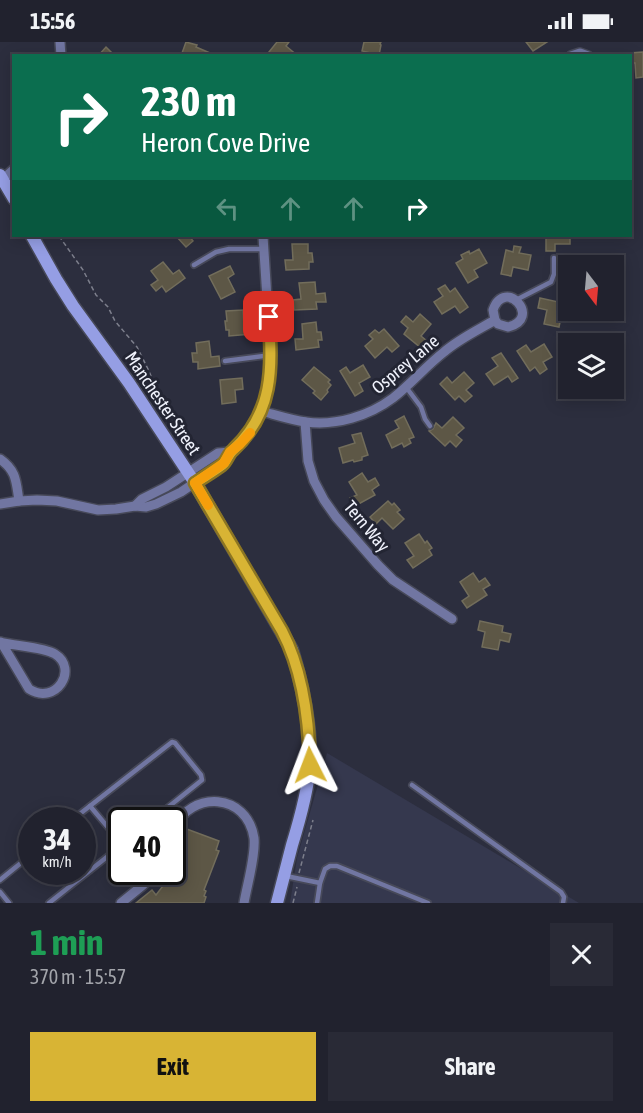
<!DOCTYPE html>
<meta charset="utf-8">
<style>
:root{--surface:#21222e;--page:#292a36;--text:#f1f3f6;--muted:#a2a4aa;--line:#3e3f4a;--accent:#d8b434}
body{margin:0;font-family:"Asap Condensed",sans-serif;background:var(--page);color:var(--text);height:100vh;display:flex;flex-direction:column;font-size:22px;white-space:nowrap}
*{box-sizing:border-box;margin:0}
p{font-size:20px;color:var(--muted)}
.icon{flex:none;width:33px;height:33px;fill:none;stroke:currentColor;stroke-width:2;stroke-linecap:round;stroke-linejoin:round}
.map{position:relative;height:861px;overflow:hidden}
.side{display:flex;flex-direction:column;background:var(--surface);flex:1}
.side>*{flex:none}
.guide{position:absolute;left:12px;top:12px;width:620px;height:183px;border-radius:0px;box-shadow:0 3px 15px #0003,0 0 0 2px var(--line);background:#0b6e4f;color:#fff;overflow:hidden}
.needle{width:39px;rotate:164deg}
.fabs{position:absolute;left:558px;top:213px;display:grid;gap:12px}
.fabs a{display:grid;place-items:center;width:66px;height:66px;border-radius:0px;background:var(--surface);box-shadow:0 3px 15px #0003,0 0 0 2px var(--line);font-size:30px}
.speed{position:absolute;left:18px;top:765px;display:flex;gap:12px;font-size:30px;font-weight:700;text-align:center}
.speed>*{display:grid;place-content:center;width:78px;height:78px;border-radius:50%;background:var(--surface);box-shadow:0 3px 15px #0003,0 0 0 2px var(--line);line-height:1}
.speed small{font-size:15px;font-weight:400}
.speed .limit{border:3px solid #111;border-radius:9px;background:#fff;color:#111}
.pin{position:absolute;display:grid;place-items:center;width:51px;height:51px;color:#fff;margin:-26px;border-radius:12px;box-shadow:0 3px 9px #0006}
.me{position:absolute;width:66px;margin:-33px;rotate:357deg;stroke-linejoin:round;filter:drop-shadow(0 0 4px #0008)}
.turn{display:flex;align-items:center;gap:21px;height:126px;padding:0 30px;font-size:27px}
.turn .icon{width:78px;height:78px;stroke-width:2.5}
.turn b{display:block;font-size:42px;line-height:51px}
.lanes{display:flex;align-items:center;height:57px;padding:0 30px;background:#0003;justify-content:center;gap:30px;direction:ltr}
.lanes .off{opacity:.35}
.round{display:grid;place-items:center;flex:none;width:63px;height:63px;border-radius:0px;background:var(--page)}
.overview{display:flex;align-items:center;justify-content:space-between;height:102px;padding:0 30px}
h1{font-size:36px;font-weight:700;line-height:45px;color:#1e9e55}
.primary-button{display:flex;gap:12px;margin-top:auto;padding:12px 30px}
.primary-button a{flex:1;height:69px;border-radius:0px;background:var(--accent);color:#111;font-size:24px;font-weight:700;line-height:69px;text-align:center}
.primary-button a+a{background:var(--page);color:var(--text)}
.status{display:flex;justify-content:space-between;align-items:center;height:42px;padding:0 30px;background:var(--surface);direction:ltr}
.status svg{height:16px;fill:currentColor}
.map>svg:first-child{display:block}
.built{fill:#35384e}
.building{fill:#5d5746;stroke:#726d5b;stroke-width:1.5}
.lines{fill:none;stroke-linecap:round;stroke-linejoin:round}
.lane-casing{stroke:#474959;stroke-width:8}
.street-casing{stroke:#474959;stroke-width:12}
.secondary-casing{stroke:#474959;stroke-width:15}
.path{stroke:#7d7f8c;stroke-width:1.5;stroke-dasharray:4.5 3;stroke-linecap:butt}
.lane{stroke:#7176a2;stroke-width:4.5}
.street{stroke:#7176a2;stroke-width:9}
.secondary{stroke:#959ee4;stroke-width:12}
.route-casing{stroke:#8c7522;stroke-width:15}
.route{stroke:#d8b434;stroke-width:10}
.slow{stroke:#f59e0b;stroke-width:10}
.labels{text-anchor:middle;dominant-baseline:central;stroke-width:6;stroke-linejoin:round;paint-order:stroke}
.street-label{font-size:18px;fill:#f0f2fc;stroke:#232533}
</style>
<div class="status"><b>15:56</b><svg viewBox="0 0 49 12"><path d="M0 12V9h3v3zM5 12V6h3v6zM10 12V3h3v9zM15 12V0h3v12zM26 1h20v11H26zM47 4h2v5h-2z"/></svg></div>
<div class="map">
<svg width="643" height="861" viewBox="0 0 643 861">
<rect width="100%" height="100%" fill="#2c2e3e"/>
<path class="built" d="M327,711L364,733L579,861H290L297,816Z"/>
<g class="building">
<path d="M186,0L197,3L196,5L217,14H181Z"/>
<path d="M277,0H289L286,4L298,14H273L269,10Z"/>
<path d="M364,0H381L380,2L381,3L379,13L362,9Z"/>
<path d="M526,0H547L533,9Z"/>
<path d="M106,5L115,14H98Z"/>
<path d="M643,10V35L636,36L635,21H630V11Z"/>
<path d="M176,194H189L193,199L186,205Z"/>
<path d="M546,194H570V202H555V209H546Z"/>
<path d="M292,202H308V211H312L313,220H309V227L286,228L285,218H293Z"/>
<path d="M514,204L521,205L519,211L531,213L528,228L513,225L511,234L501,232L506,208L513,210Z"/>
<path d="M479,207L487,221L474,228L478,235L468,241L456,221L463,217L461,213L469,209L470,212Z"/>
<path d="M163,220L173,232L179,228L185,236L166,250L162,244L156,249L151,243L158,238L151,229Z"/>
<path d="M230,224L234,232L228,236L235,250L221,257L209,234Z"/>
<path d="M315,240L316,252L325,251L326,260H316L317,267L294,268L293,258L301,257L299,241Z"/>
<path d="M445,243L450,250L455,246L468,265L460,271L455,264L442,272L434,260L443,254L438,247Z"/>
<path d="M540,256L563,261L562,266L568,267L566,276L561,275L559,285L544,282L547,268L538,266Z"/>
<path d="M243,268L244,284L251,283L252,292L229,294V288H226L225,279H227L226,269Z"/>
<path d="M420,272L431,282L421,294L427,299L421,306L404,292L408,286L401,280L406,274L413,280Z"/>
<path d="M316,280L317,290H321L322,298H318L319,305L296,308L295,297H303L302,282Z"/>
<path d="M384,287L399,304L392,310L387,305L375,316L365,304L373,297L369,293L375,288L379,291Z"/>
<path d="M209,299L211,315L219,314L220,324L198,327V320H193L192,311H197L196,301Z"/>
<path d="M544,302L552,315L543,320L547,327L540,332L535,325L530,329L517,309L526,303L531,310Z"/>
<path d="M501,311L518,336L512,340L508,334L494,343L486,332L498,324L492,316Z"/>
<path d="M363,323L370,335L359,341L363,349L355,354L340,329L346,325L350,331Z"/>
<path d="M314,325L330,338L328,340L331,343L327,348L328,350L321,358L313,351L315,349L302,338Z"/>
<path d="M464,330L474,341L466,348L472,354L465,360L459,354L455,358L440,342L447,335L452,341Z"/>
<path d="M242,336L243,347L235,348L236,360L222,362L220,338Z"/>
<path d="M404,374L414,395L409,397L411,401L404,405L402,401L392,406L386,393L399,386L395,379Z"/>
<path d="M453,375L464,386L456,393L462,398L456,405L450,399L445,404L429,389L433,387L436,381L442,386Z"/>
<path d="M361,391L368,413L362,415V418L354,420L353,418L343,421L339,406L355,401L352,393Z"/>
<path d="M362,431L368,440L375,436L379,443L372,448L375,453L355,464L350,456L357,453L349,440Z"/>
<path d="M388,459L392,463L394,461L400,468L397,470L404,477L393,487L382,476L376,482L370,475Z"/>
<path d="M419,492L425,501L427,499L432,506L429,508L432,513L413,526L407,518L414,514L405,501Z"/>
<path d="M473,531L479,540L485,536L490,543L483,547L487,553L467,566L462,559L469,554L460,540Z"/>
<path d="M480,579L503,584L502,590L511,592L509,600L500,598L498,608L482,605L485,590L478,588Z"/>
<path d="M184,786L219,799L216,808L219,809L204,848L206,849L204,854L206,855L204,861H136L152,848L156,853L169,836L161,833L162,830H172V809L178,794L180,795Z"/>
</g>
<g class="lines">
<defs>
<g id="lane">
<path d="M194,223L216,210L229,207H264"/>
<path d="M516,258L551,240L554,232V216"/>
<path d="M225,319L271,313"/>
<path d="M406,345L421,365L425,377L430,384"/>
<path d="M412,743L561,850L564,855L563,861"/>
<path d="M90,764L122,802"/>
<path d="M72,778L172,700L175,701L201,733L202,738L152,778"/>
<path d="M286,834L320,841L325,827L330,824H337L428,861"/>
<path d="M0,838L32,812"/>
<path d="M0,850L9,861"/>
<path d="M49,861L122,803"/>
<path d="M317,861L320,841"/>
</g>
<g id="street">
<path d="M60,0L61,14"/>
<path d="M571,14L580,11L588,14"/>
<path d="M3,137L14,127"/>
<path d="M261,369C276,373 291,378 306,380C336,384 369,374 393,356C411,342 426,324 444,310C459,297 478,288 495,278L498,282L508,285C543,277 505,234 493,268L495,278"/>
<path d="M305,380L308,419L314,439L324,458L336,475L378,523L393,538L452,577"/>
<path d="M0,417C17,429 16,440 19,459"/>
<path d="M0,462L19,459L37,458L57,459L98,468L116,467L135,464L146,465L156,462L181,450L224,421L230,410L240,402L249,392L256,380L266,356L269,341L271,319L263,194"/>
<path d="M135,464L142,457L166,445L218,411L230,410"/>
<path d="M0,600C14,604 44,605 55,612C79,627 56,664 29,647L1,600"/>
<path d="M172,788C192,747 247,751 254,796C256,813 247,843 244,861"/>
<path d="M121,861L143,843L155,830"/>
</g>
<g id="secondary">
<path d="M0,133L14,157"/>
<path d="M32,194L56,237L73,264L129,341L195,441L292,608C302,642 311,686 310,722C308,749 300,777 292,803C287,822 282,841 277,861"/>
</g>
</defs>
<use href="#lane" class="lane-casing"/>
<use href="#street" class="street-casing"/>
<use href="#secondary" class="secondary-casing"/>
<g class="path">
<path d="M59,194L83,228L96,253L108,265L115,279L137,305L148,327L167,371L192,411L193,417"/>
<path d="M299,831L313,778"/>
<path d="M293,861L297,845"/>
</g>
<use href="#lane" class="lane"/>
<use href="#street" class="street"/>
<use href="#secondary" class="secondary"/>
</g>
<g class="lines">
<defs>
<path id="route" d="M269,275C272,327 274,370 233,408C228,412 227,419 222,423C214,429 204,435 195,441L282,589C303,629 309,678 310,723"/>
</defs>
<use href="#route" class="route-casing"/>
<use href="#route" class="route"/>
<path class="slow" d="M208,463L195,441L224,421L230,410L240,402L250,391"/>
</g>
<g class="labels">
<g class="street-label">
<text transform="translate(405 322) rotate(-40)">Osprey Lane</text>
<text transform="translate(163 361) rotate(56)">Manchester Street</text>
<text transform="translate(367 484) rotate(50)">Tern Way</text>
</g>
</g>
</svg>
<div class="fabs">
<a><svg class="needle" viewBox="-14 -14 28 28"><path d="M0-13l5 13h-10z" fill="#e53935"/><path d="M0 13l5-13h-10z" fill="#a2a4aa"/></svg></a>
<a><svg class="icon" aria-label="layers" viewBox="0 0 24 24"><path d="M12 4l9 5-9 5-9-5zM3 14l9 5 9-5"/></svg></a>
</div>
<div class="speed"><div>34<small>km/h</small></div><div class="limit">40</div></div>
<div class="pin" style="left:269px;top:275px;background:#d93025"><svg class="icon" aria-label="arrive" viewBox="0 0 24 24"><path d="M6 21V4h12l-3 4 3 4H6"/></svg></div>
<svg class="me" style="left:310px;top:723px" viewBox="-20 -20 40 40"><path d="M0-17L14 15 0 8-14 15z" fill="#d8b434" stroke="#fff" stroke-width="4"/></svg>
<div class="guide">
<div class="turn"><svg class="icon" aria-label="right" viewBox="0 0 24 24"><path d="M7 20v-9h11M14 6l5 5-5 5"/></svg><div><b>230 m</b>Heron Cove Drive</div></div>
<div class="lanes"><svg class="icon off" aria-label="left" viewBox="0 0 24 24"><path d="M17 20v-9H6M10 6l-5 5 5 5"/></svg><svg class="icon off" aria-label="ahead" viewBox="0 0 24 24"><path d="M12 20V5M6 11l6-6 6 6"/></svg><svg class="icon off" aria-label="ahead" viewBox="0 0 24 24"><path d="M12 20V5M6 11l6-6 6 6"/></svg><svg class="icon" aria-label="right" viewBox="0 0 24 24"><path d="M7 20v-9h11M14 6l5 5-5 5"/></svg></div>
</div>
</div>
<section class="side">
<div class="overview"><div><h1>1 min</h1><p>370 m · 15:57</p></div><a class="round"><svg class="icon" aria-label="close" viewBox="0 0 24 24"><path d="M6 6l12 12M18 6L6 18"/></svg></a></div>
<div class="primary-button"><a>Exit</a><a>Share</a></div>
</section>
